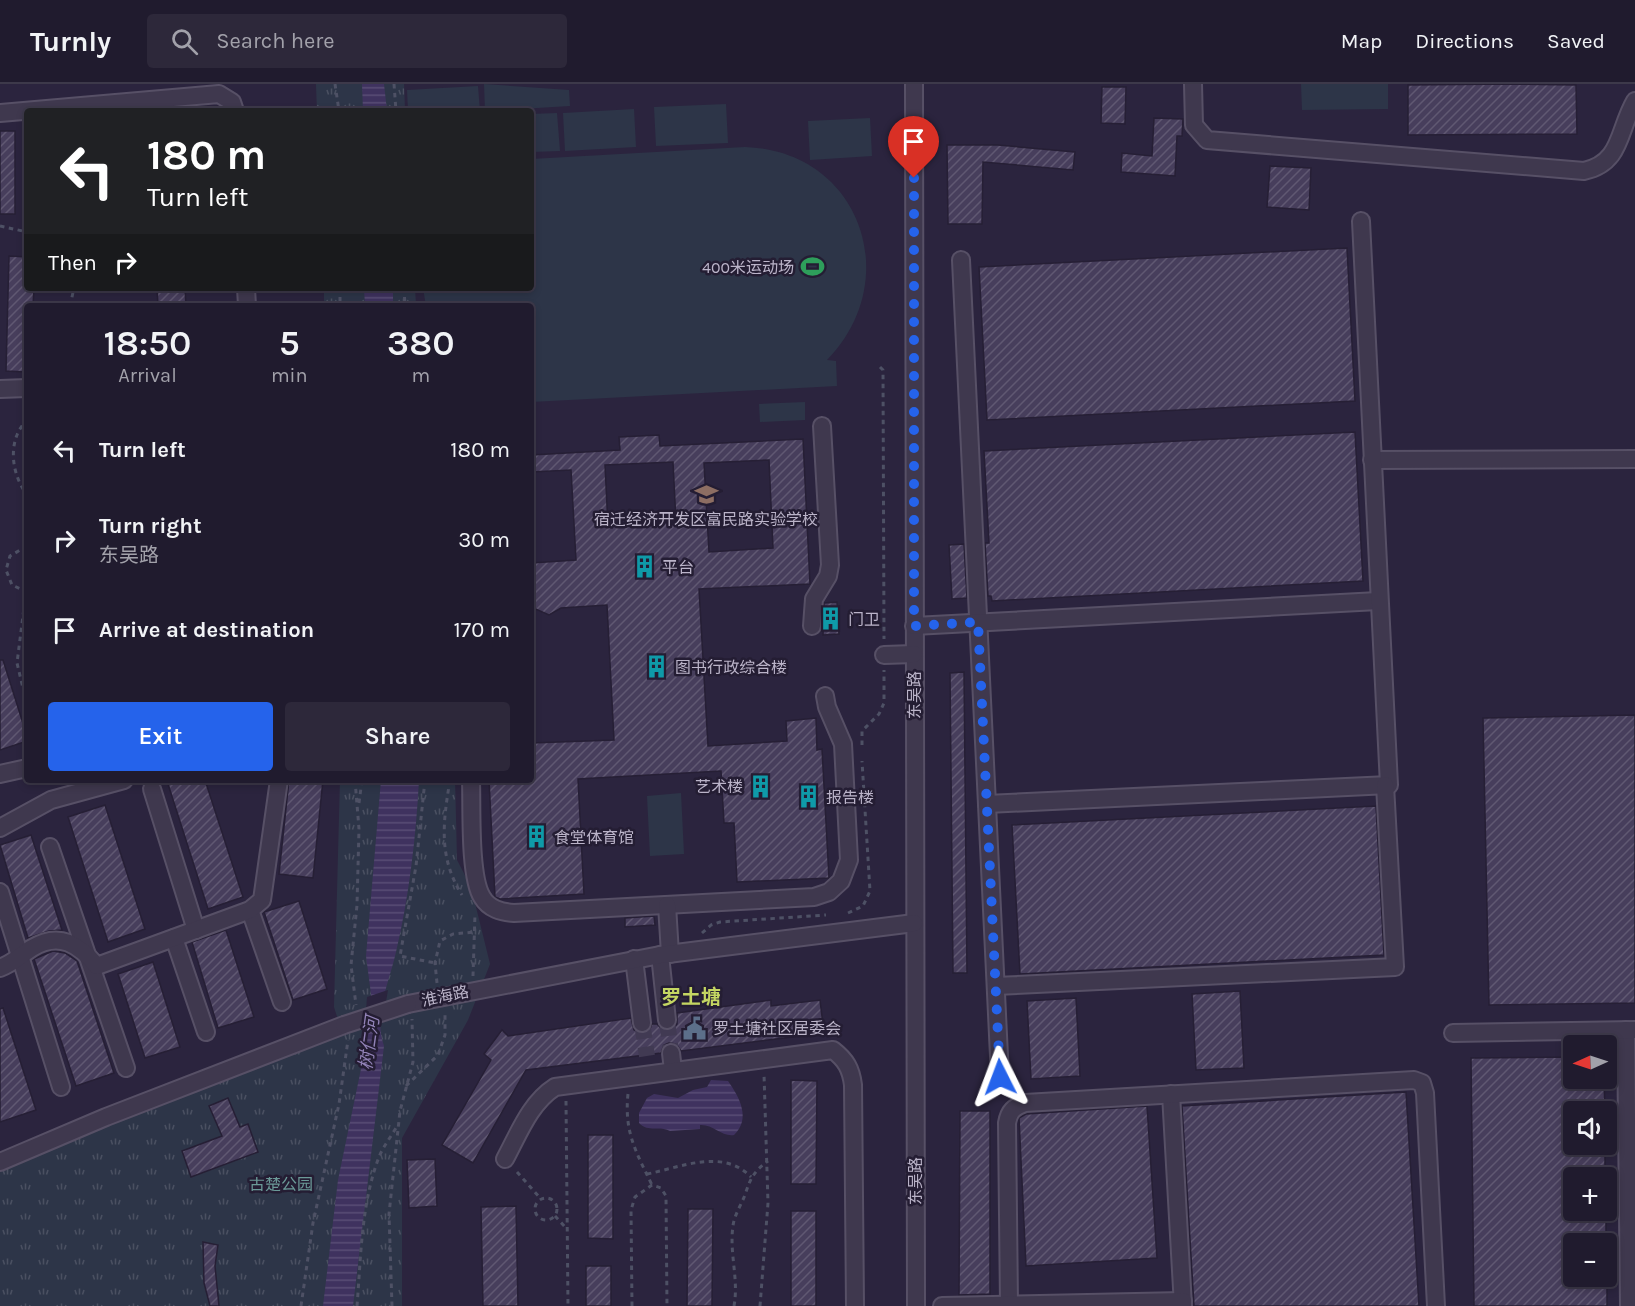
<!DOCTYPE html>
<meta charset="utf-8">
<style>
:root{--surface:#201b2e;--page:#2d283a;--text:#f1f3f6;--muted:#a2a1aa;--line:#3d394a;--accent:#2563eb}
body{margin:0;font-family:Karla,"Noto Sans SC",sans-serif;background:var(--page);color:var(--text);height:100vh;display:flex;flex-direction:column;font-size:22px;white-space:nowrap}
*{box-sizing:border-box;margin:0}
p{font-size:20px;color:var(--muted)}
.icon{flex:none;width:33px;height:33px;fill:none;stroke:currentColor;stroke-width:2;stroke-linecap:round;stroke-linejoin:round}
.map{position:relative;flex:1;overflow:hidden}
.side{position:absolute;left:24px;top:219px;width:510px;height:480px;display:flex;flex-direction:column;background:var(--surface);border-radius:6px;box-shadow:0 3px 9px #0003,0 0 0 2px var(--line)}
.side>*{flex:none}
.banner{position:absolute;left:24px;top:24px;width:510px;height:183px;border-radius:6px;box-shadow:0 3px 9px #0003,0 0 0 2px var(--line);background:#202124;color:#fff;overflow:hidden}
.needle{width:39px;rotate:267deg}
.fabs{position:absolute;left:1563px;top:951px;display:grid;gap:12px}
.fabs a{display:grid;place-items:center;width:54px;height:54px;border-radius:6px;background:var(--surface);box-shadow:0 3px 9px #0003,0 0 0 2px var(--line);font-size:30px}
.pin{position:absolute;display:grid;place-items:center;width:51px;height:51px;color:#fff;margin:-62px -26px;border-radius:50% 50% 50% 0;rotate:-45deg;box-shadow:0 0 6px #0007}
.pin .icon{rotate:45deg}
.me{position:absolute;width:66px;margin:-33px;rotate:357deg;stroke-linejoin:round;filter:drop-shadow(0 0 4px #0008)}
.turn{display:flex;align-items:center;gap:21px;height:126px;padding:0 24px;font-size:27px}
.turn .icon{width:78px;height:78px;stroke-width:2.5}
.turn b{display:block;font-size:42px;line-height:51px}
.then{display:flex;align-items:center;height:57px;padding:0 24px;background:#0003;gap:12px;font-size:22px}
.eta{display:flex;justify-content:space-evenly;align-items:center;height:102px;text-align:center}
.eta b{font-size:36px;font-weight:600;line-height:42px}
.primary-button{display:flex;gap:12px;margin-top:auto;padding:12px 24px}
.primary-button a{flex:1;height:69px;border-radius:6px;background:var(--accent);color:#fff;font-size:24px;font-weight:600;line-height:69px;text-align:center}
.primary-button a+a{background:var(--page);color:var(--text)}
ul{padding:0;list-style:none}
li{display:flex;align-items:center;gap:18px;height:90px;padding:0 24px}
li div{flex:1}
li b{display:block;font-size:22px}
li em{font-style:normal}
header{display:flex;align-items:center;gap:36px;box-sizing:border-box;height:84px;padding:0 30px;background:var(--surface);border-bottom:2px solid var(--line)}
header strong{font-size:28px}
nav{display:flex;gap:33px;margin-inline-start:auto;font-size:21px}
.search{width:420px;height:54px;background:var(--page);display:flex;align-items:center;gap:15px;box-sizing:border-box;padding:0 21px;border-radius:6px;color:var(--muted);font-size:22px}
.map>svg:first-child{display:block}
.green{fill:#2d3548}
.park{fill:url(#park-tufts)}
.water{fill:url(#water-rules)}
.pier{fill:#2b243e}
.building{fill:url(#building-hatch);stroke:#261f35;stroke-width:1.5;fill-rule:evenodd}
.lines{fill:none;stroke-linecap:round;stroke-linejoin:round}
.minor-tunnel{stroke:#413a53;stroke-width:16;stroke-dasharray:16 8;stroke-linecap:butt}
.minor-casing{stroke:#575066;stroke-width:20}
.path{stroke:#4e5165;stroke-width:3;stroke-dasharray:4.5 4.5;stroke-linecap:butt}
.minor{stroke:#3f384e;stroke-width:16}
.minor-bridge-casing{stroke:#575066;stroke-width:20;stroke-linecap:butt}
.minor-bridge{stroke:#3f384e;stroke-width:16}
.route{stroke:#2563eb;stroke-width:10;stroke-dasharray:0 18}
.labels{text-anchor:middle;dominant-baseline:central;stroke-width:5;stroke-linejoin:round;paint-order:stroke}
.poi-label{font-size:16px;fill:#bbb4c9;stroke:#241d33;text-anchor:start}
.street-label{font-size:16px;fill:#bbb4c9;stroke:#241d33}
.park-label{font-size:16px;fill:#6b9a98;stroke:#241d33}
.water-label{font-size:18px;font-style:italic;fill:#9182b6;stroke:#241d33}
.quarter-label{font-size:20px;font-weight:bold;fill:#c4d662;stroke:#241d33}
</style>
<header>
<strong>Turnly</strong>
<div class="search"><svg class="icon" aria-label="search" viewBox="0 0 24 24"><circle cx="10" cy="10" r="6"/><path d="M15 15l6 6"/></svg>Search here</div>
<nav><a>Map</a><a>Directions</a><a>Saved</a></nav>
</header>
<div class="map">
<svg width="1635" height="1222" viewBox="0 0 1635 1222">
<defs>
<pattern id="park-tufts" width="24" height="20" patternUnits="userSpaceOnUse" patternTransform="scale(1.5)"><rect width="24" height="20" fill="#2d3548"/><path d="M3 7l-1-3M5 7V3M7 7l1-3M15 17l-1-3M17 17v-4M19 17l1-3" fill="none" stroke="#4a5061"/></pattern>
<pattern id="water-rules" width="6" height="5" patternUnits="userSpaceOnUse" patternTransform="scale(1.5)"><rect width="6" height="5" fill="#3f325f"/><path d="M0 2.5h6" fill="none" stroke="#594d75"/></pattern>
<pattern id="building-hatch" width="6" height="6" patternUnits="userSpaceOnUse" patternTransform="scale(1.5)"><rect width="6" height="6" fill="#473e5c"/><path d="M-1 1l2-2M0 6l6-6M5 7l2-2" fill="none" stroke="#605872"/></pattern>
</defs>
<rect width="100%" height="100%" fill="#2b243e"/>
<g class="green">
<path d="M484,0L569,6L570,22L485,27Z"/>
<path d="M1301,0H1388V25L1302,26Z"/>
<path d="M478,2L480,27H408L407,6Z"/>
<path d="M726,20L728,59L656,62L654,23Z"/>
<path d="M634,25L636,63L565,67L563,29Z"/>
<path d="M557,29L560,67L531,68V30Z"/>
<path d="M870,34L872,72L810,76L808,37Z"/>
<path d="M745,63C861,67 905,196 827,276L836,277L837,302L531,318V222H426L423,204H531V75Z"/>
<path d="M805,318V336L760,338L759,320Z"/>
<path d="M681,709L684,770L650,772L647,712Z"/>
</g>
<g class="park">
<path d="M316,0H404L405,27H317Z"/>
<path d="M324,204H415L416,222H324Z"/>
<path d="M340,696H455L457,776L471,803L490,880L468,936L402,1054V1222H0V1086L129,1028L342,948L334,923Z"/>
</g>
<g class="water">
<path d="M362,0H384L387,27H363Z"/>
<path d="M364,204H393V222H365Z"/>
<path d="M381,696H419C416,753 409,813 396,868C389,899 373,931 384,962L353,1222H323L338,1096L367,956L371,910L366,872Z"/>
<path d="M711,996L728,997C740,1014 751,1035 734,1051C722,1053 713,1040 700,1041V1045L670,1047C659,1041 649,1049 639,1039V1029L647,1014L654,1010L678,1014L693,1006L707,1003Z"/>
</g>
<path class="pier" d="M388,906L383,935L365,941L367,913Z"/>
<g class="building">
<path d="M1510,0L1576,1L1577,50L1408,51V1Z"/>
<path d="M1102,3H1126L1125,40L1101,39Z"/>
<path d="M1154,34L1183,35L1182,52H1177L1175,92L1121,88L1122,69L1152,72Z"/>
<rect x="0" y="47" width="15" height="83"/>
<path d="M947,61H998L1075,68L1073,86L983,78L982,140H948Z"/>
<path d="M1270,82L1311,84L1309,126L1267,123Z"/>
<path d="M1347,164L1355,317L987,336L979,183Z"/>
<path d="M9,172L27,173V204H34L33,222H27V288L6,287Z"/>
<path d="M157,204H185L186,222H158Z"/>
<path d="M1355,348L1363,497L992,517L991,512H988L985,459H989L984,367Z"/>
<path d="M659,351L660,362L803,355L810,500L699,505L708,662L787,657L786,637L816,634L817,666L822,665L829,794L737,798L734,739H724L721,687L578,695L584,810L500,815L495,813L489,696H531V659L614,656L607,521L561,524L549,531L531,523V479L576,476L571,386L531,388V371L620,366L619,353ZM769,376L773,464L709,468L704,379ZM673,378L676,438L608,442L605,381Z"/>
<path d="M964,460L967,514L952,515L949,461Z"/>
<path d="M837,518L839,550L823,551L824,519Z"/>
<path d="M0,576H3L27,652V657L0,666Z"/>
<path d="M964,588L967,889H953L950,589Z"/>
<path d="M1635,631V919L1489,921L1483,634Z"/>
<path d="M180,696H205L243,813L208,825L168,700Z"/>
<path d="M289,696H323L313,794L279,790Z"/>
<path d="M105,721L145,845L108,858L68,733Z"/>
<path d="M1376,722L1384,871L1020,890L1012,741Z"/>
<path d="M31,751L62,846L49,847L28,854L0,761Z"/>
<path d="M299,817L327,905L293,916L264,828Z"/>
<path d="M654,832L655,841L625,843V834Z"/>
<path d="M226,846L254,933L218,944L192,858Z"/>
<path d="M53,867L65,869L77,877L114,989L76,1002L34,875Z"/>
<path d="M153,878L180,963L145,974L118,890Z"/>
<path d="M1240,907L1244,984L1196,986L1192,910Z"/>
<path d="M1076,914L1080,992L1031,995L1027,917Z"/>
<path d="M771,916V922L820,916L824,949L681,967L676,960L669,959L664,961L661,969L526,986L473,1079L442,1061L491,976L484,970L502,946L508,952L631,934L634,946L643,949L649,947L652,940H657L663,946L673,945L677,940V929Z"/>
<path d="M3,924L36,1026L0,1038V925Z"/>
<path d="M1574,973V994H1604L1605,1028H1574V1060H1605V1094H1574V1126H1606V1160H1574V1192H1607V1222H1474L1471,974Z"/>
<path d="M791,996L817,997L816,1100H791Z"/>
<path d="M1406,1008L1419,1222H1194L1182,1022Z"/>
<path d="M228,1014L240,1043L248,1040L258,1068L191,1093L182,1067L222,1052L209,1022Z"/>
<path d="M1147,1022L1157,1174L1026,1182L1019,1034L1026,1030Z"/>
<path d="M960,1027H990V1210L959,1211Z"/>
<path d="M588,1051H613V1155L588,1154Z"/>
<path d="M435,1075L437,1122L409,1124L407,1076Z"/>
<path d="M516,1122L518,1222H483L481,1123Z"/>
<path d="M688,1125H713L712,1222H687Z"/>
<rect x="791" y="1127" width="25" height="95"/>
<path d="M203,1158L218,1161L215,1182L219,1222H210L204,1199Z"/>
<rect x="586" y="1182" width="25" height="40"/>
</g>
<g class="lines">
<g class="minor-tunnel">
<path d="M667,936L671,969"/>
<path d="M642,939L647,972"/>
</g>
<defs>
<g id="minor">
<path d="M914,0L916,1222"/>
<path d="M1193,0L1194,41L1207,56L1584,87C1622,79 1618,46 1635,17"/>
<path d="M0,29L219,10L232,18L235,27"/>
<path d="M961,176L1000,993"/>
<path d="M246,204L247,222"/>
<path d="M0,305L27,304"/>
<path d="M1372,376L1635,375"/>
<path d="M812,542L814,515L828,492L830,481L822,342"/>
<path d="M914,542L1378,517"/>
<path d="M884,571L914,570"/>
<path d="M0,690L27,684"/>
<path d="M471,696C472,723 469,792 482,813C489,825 501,828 514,829L814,813L829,808L841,797L849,776L843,660L827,623L825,612"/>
<path d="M152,705L196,846"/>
<path d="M987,720L1389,701L1361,137"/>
<path d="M0,744L51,716L124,696"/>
<path d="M50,763L126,984"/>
<path d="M0,808L61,1003"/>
<path d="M667,821L670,870"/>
<path d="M250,826L282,918"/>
<path d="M174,854L206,948"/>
<path d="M660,871L667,936"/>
<path d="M634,875L642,939"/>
<path d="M0,884C13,879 21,871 32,864C60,847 79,861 97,882L250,826L262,816L279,696"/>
<path d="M996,902L1395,883L1385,701"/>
<path d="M408,920L660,871L914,839"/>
<path d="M1626,946L1629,1222"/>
<path d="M1453,949L1635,946"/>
<path d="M671,969L673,986"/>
<path d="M1171,1010L1183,1222"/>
<path d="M505,1075C519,1049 530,1019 555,1003L833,966C846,976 851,985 853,1001L855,1222"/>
<path d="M0,1078L106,1033L344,941"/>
<path d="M1009,1221L1007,1039C1009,1027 1014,1023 1025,1019L1414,996L1422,999L1425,1009L1436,1222"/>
<path d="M942,1222L1183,1217"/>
</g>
</defs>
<use href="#minor" class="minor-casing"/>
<g class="path">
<path d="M335,0L339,27"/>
<path d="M394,0L396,27"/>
<path d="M0,142L27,148"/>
<path d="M340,204V222"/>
<path d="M404,204L405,222"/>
<path d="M70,222L74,204"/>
<path d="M880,283L883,286L884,555"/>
<path d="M27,334C24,340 19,345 17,351C9,371 15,395 27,411"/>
<path d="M27,462L10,472L6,486L12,501L27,508"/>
<path d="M26,508L17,579L27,621"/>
<path d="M862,661V647L879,630L884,619V586"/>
<path d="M355,696L359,745L357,821L351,881L356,921"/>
<path d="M425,696L416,782L400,872L435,879"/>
<path d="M450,696C443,738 438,773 462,811"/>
<path d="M359,719L362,696"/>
<path d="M848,829L863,822L870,807L862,677"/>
<path d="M702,849L711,841L720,838L826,831"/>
<path d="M473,892L475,830"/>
<path d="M437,899L435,879L440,857L453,850L475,848"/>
<path d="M406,1002L438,971L445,951V928"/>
<path d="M628,1010C624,1048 636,1068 652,1101"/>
<path d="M566,1017L568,1222"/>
<path d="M517,1088L541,1115"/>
<path d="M647,1090C682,1083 723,1064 751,1093"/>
<circle cx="546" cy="1125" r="11"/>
<path d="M555,1132L567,1145"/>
<path d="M301,1222L313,1139L339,1020L348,956"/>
<path d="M357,1222C361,1173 361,1120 379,1073C383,1063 390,1054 396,1044"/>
<path d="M392,1222L389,1130L400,1027L413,978L412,935"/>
<path d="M632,1222L631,1126L635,1113L652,1101L661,1104L666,1112L667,1222"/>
<path d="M734,1222C739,1195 729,1169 733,1142C734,1132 741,1121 745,1111C750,1095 754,1087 768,1077"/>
<path d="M760,1222L768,1119L764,990"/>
</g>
<use href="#minor" class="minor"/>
<defs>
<path id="minor-bridge" d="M344,941L408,920"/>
</defs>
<use href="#minor-bridge" class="minor-bridge-casing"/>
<use href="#minor-bridge" class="minor-bridge"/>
</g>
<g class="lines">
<path class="route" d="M914,94V542L978,538L1000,993"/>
</g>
<defs>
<symbol id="stadium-bare" viewBox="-9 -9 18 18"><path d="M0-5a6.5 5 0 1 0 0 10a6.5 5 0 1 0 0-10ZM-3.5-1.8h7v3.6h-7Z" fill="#2e9e5b" stroke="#241d33" stroke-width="2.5" paint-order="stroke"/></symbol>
<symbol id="school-bare" viewBox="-9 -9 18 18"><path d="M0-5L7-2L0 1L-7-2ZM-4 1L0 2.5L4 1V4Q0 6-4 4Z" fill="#8d6e63" stroke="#241d33" stroke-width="2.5" paint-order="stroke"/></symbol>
<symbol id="building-bare" viewBox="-9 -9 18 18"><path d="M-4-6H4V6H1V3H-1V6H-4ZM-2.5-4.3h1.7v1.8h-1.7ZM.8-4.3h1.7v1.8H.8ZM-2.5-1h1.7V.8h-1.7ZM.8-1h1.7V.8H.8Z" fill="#0f9aa8" stroke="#241d33" stroke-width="2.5" paint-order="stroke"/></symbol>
<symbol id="civic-bare" viewBox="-9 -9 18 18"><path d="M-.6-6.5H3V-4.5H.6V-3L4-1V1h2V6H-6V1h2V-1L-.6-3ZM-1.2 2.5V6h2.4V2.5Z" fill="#5c6f8a" stroke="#241d33" stroke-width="2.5" paint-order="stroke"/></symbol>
</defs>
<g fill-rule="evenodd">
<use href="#stadium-bare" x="796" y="166" width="33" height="33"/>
<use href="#school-bare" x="690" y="394" width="33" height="33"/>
<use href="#building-bare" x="628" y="466" width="33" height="33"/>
<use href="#building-bare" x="814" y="518" width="33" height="33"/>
<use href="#building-bare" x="640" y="566" width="33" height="33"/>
<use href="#building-bare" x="744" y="686" width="33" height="33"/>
<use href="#building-bare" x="792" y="696" width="33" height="33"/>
<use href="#building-bare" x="520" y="736" width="33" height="33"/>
<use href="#civic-bare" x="678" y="928" width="33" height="33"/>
</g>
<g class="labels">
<g class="poi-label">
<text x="794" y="183" text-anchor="end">400米运动场</text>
<text x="706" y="435" text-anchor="middle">宿迁经济开发区富民路实验学校</text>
<text x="662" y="483">平台</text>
<text x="848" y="535">门卫</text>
<text x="675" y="583">图书行政综合楼</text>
<text x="743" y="702" text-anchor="end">艺术楼</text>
<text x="826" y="713">报告楼</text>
<text x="554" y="753">食堂体育馆</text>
<text x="713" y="944">罗土塘社区居委会</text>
</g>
<g class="street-label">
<text transform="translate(914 611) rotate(-90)">东吴路</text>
<text transform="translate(445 912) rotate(-12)">淮海路</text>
<text transform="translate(915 1097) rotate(-90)">东吴路</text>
</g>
<g class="park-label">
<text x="281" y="1100">古楚公园</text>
</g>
<g class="water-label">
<text transform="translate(369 959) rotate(-82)">树仁河</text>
</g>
<g class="quarter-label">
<text x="691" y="913">罗土塘</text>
</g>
</g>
</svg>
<div class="fabs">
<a><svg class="needle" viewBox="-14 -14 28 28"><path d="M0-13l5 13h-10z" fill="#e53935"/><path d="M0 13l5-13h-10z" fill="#a2a1aa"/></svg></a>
<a><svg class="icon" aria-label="sound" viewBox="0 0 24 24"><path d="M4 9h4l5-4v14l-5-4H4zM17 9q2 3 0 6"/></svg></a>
<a>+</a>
<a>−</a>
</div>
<div class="pin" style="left:914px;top:94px;background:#d93025"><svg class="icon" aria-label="arrive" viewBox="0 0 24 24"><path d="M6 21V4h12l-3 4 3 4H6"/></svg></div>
<svg class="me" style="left:1000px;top:993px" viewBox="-20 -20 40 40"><path d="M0-17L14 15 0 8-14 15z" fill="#2563eb" stroke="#fff" stroke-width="4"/></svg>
<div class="banner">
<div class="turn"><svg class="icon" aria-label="left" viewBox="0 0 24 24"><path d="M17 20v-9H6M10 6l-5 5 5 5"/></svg><div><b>180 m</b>Turn left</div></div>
<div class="then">Then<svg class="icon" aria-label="right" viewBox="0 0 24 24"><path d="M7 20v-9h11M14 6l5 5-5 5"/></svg></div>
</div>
<section class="side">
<div class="eta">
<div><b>18:50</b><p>Arrival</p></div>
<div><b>5</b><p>min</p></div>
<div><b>380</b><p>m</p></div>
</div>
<ul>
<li><svg class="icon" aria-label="left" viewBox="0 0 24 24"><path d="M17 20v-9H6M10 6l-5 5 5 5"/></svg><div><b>Turn left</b></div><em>180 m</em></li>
<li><svg class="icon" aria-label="right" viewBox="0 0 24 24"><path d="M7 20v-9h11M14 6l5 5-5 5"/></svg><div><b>Turn right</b><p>东吴路</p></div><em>30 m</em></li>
<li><svg class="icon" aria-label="arrive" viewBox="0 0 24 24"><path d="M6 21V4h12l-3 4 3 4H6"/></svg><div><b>Arrive at destination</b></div><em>170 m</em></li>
</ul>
<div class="primary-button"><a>Exit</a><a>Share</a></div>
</section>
</div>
